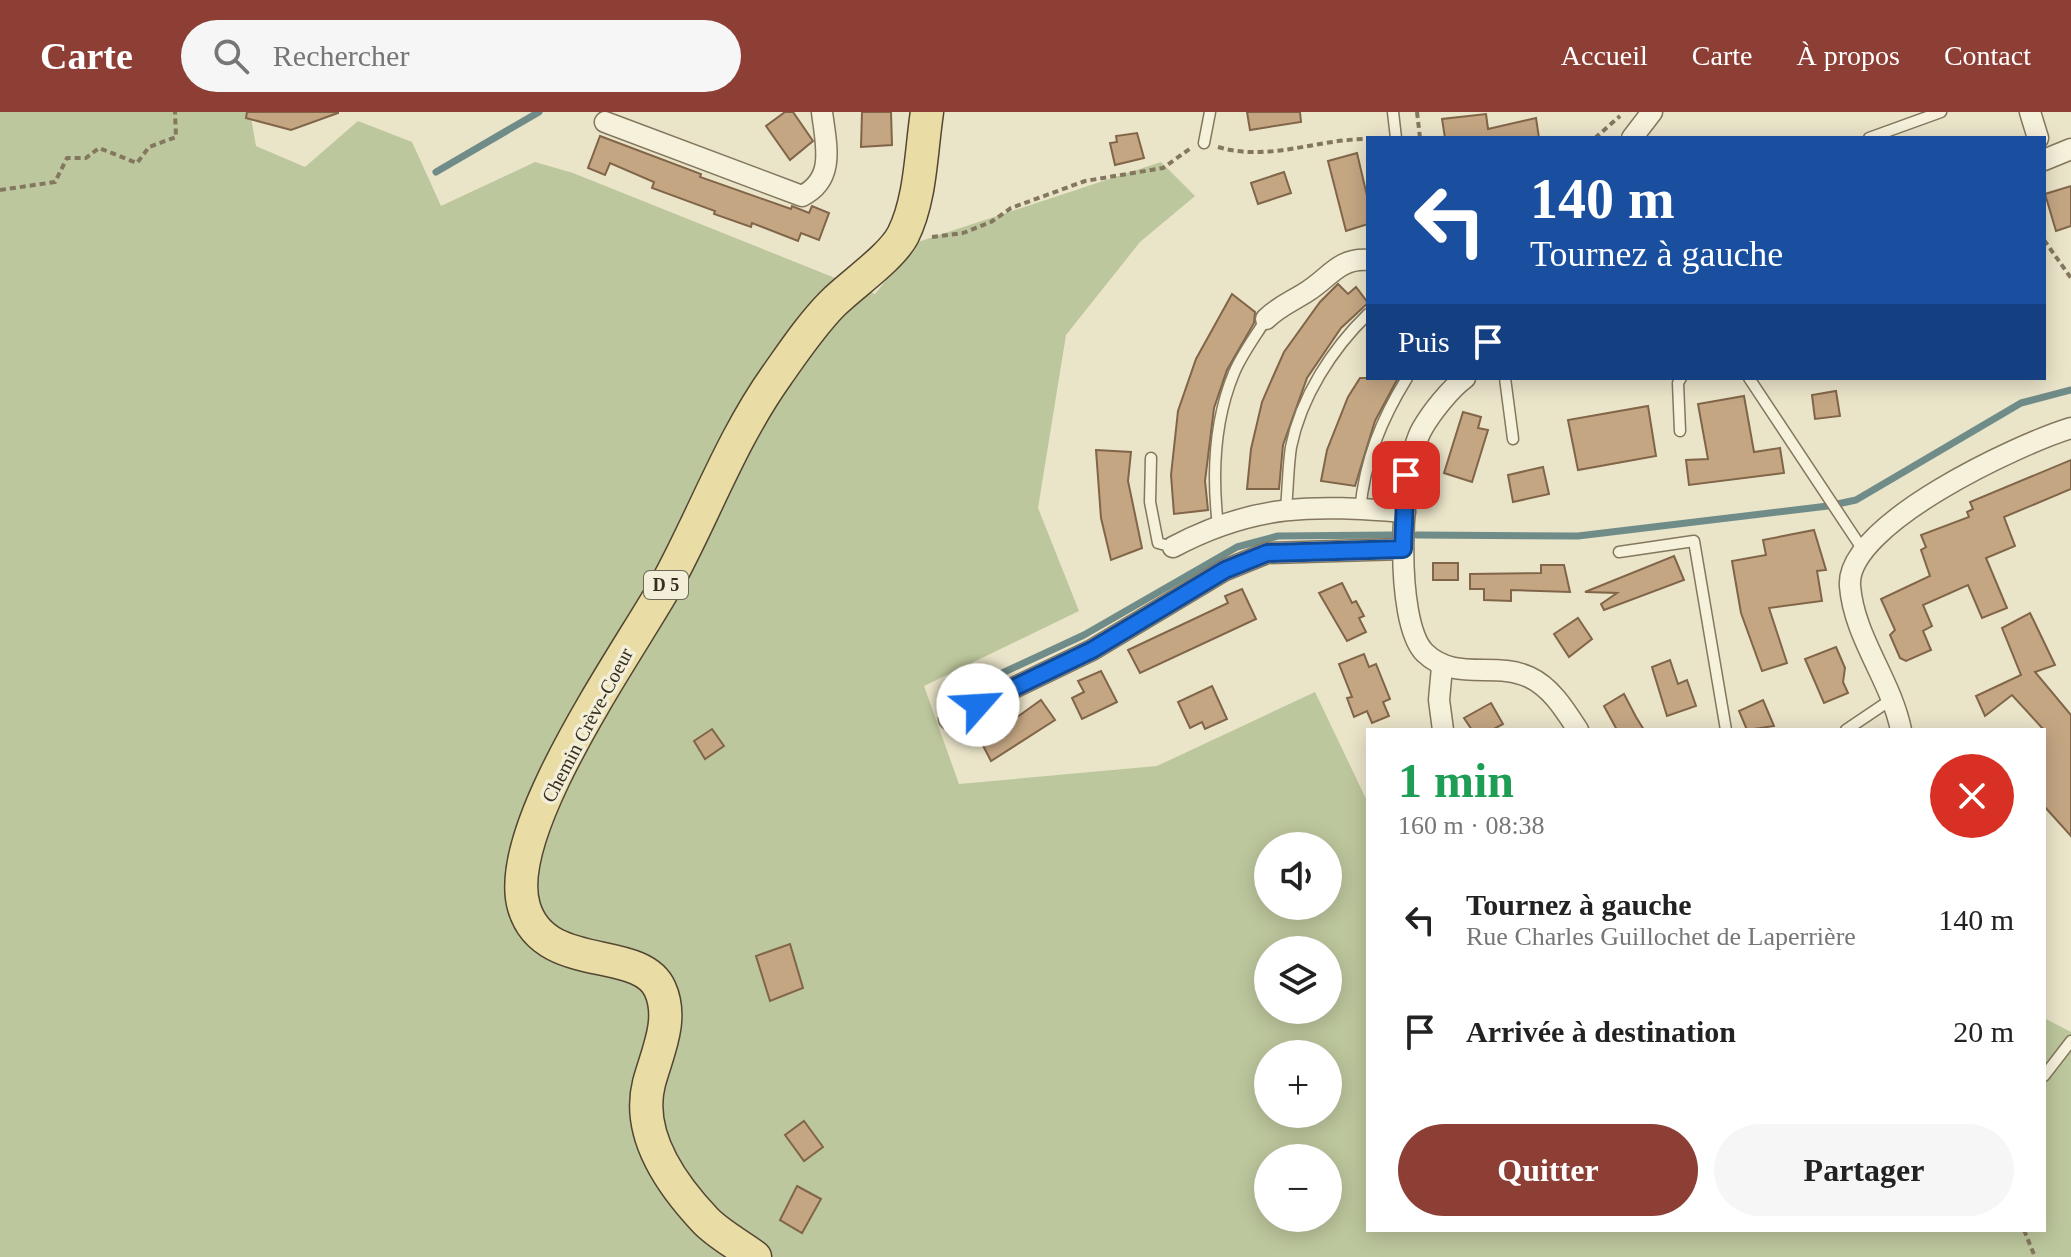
<!DOCTYPE html>
<html lang="fr">
<meta charset="utf-8">
<style>
:root{--surface:#fff;--page:#f6f6f6;--text:#222;--muted:#767676;--accent:#8d3f36}
body{margin:0;font-family:"Times New Roman",serif;background:var(--page);color:var(--text);height:100vh;display:flex;flex-direction:column;font-size:30px;white-space:nowrap}
*{box-sizing:border-box;margin:0}
p{font-size:26px;color:var(--muted)}
.icon{flex:none;width:44px;height:44px;fill:none;stroke:currentColor;stroke-width:2;stroke-linecap:round;stroke-linejoin:round}
.map{position:relative;flex:1;overflow:hidden}
.sheet{position:absolute;left:1366px;top:616px;width:680px;height:504px;display:flex;flex-direction:column;background:var(--surface);border-radius:0px;box-shadow:0 4px 20px #0003}
.sheet>*{flex:none}
.guide{position:absolute;left:1366px;top:24px;width:680px;height:244px;border-radius:0px;box-shadow:0 4px 20px #0003;background:#1a4fa0;color:#fff;overflow:hidden}
.buttons{position:absolute;left:1254px;top:720px;display:grid;gap:16px}
.buttons a{display:grid;place-items:center;width:88px;height:88px;border-radius:50%;background:var(--surface);box-shadow:0 4px 20px #0003;font-size:40px}
.pin{position:absolute;display:grid;place-items:center;width:68px;height:68px;color:#fff;margin:-34px;border-radius:16px;box-shadow:0 4px 12px #0006}
.me{position:absolute;width:88px;margin:-44px;rotate:64deg;stroke-linejoin:round;filter:drop-shadow(0 0 6px #0008)}
.turn{display:flex;align-items:center;gap:28px;height:168px;padding:0 32px;font-size:36px}
.turn .icon{width:104px;height:104px;stroke-width:2.5}
.turn b{display:block;font-size:56px;line-height:68px}
.then{display:flex;align-items:center;height:76px;padding:0 32px;background:#0003;gap:16px;font-size:30px}
.round{display:grid;place-items:center;flex:none;width:84px;height:84px;border-radius:42px;background:var(--page)}
.headline{display:flex;align-items:center;justify-content:space-between;height:136px;padding:0 32px}
h1{font-size:48px;font-weight:600;line-height:60px;color:#1e9e55}
.cta{display:flex;gap:16px;margin-top:auto;padding:16px 32px}
.cta a{flex:1;height:92px;border-radius:48px;background:var(--accent);color:#fff;font-size:32px;font-weight:600;line-height:92px;text-align:center}
.cta a+a{background:var(--page);color:var(--text)}
ul{padding:0;list-style:none}
li{display:flex;align-items:center;gap:24px;height:112px;padding:0 32px}
li div{flex:1}
li b{display:block;font-size:30px}
li em{font-style:normal}
header{display:flex;align-items:center;gap:48px;box-sizing:border-box;height:112px;padding:0 40px;background:var(--accent);color:#fff}
header strong{font-size:38px}
nav{display:flex;gap:44px;margin-inline-start:auto;font-size:28px}
.search{width:560px;height:72px;background:var(--page);display:flex;align-items:center;gap:20px;box-sizing:border-box;padding:0 28px;border-radius:44px;color:var(--muted);font-size:30px}
.map>svg:first-child{display:block}
.green{fill:#bdc79d;fill-rule:evenodd}
.lines{fill:none;stroke-linecap:round;stroke-linejoin:round}
.stream{stroke:#708c89;stroke-width:7}
.building{fill:#c4a683;stroke:#816548;stroke-width:2}
.lane-casing{stroke:#84775f;stroke-width:13}
.street-casing{stroke:#84775f;stroke-width:23}
.primary-casing{stroke:#534633;stroke-width:35}
.path{stroke:#84775f;stroke-width:4;stroke-dasharray:6 4;stroke-linecap:butt}
.lane{stroke:#f6f1db;stroke-width:10}
.street{stroke:#f6f1db;stroke-width:20}
.primary{stroke:#e9dca5;stroke-width:32}
.route-casing{stroke:#114b97;stroke-width:20}
.route{stroke:#1a73e8;stroke-width:14}
.labels{text-anchor:middle;dominant-baseline:central;stroke-width:7;stroke-linejoin:round;paint-order:stroke}
.shield{fill:#f2eed7;stroke:#6e6858;stroke-width:2}
.shield-label{font-size:18px;font-weight:bold;fill:#362e21}
.street-label{font-size:20px;fill:#362e21;stroke:#f2eed7}
</style>
<header>
<strong>Carte</strong>
<div class="search"><svg class="icon" aria-label="search" viewBox="0 0 24 24"><circle cx="10" cy="10" r="6"/><path d="M15 15l6 6"/></svg>Rechercher</div>
<nav><a>Accueil</a><a>Carte</a><a>À propos</a><a>Contact</a></nav>
</header>
<div class="map">
<svg width="2071" height="1145" viewBox="0 0 2071 1145">
<rect width="100%" height="100%" fill="#eae4c9"/>
<path class="green" d="M0,0H250L256,34L305,55L358,9L412,30L441,94L535,50L573,61L875,182L915,131L1161,50L1195,84L1140,130L1066,223L1038,396L1079,499L924,574L959,672L1157,654L1315,580L1368,691V1118H2044V906L2071,920V1145H0ZM1268,734H1328V794H1268ZM1268,838H1328V898H1268ZM1268,942H1328V1002H1268ZM1268,1046H1328V1106H1268Z"/>
<g class="lines">
<g class="stream">
<path d="M436,60L539,0"/>
<path d="M1417,423L1578,424L1828,394L1856,388L2021,291L2071,278"/>
<path d="M944,588L1084,523L1237,435L1278,424L1391,423"/>
</g>
</g>
<g class="building">
<path d="M247,0H338V1L291,18L246,6Z"/>
<path d="M785,0H793L813,29L790,48L766,14Z"/>
<path d="M862,0H891L892,33L861,35Z"/>
<path d="M1247,0H1300L1301,10L1250,18Z"/>
<path d="M1486,2L1488,17L1536,6L1539,26H1445L1442,7Z"/>
<path d="M1137,21L1144,46L1115,53L1110,31L1117,30L1116,24Z"/>
<path d="M600,24L701,62L700,65L791,97L792,94L809,101L812,94L829,101L819,128L801,121L798,129L752,111L751,115L714,102L715,99L652,76L654,70L610,51L605,63L588,56Z"/>
<path d="M1357,41L1368,88V112L1346,119L1328,49Z"/>
<path d="M1284,60L1291,81L1258,92L1251,71Z"/>
<path d="M2071,74V114L2056,119L2045,82Z"/>
<path d="M1338,172L1348,182L1356,175L1368,191L1341,216L1307,266L1283,333L1279,377H1247L1251,337L1262,290L1272,267L1284,240L1320,190Z"/>
<path d="M1232,182L1255,200L1254,211L1227,258L1214,296L1205,369L1208,398L1174,402L1171,363L1178,299L1196,247Z"/>
<path d="M1360,266H1398L1375,309L1355,374L1321,369L1327,338L1348,285Z"/>
<path d="M1836,279L1840,304L1815,307L1812,283Z"/>
<path d="M1744,284L1754,340L1780,336L1784,361L1689,373L1686,348L1708,347L1698,292Z"/>
<path d="M1648,294L1656,344L1578,358L1568,308Z"/>
<path d="M1463,300L1481,305L1478,316L1488,318L1472,370L1444,361Z"/>
<path d="M1096,338L1131,340L1128,369L1142,436L1111,448L1101,406Z"/>
<path d="M2071,348V377L2004,405L2015,434L1986,446L2007,496L1982,506L1968,473L1923,493L1932,514L1923,519L1931,538L1906,549L1900,546L1890,523L1895,518L1881,487L1930,464L1921,438L1926,435L1921,423L1969,405L1967,400L1973,397L1970,390Z"/>
<path d="M1543,355L1549,382L1513,390L1508,363Z"/>
<path d="M1814,418L1826,458L1817,459L1822,489L1769,496L1787,551L1762,559L1741,501L1732,449L1766,443L1763,428Z"/>
<path d="M1674,444L1684,468L1604,498L1601,492L1617,481L1585,480Z"/>
<rect x="1433" y="451" width="25" height="17"/>
<path d="M1541,453H1564L1570,480L1511,478V489L1484,488V477H1470V462L1541,461Z"/>
<path d="M1342,471L1352,491L1356,489L1364,504L1359,506L1366,520L1347,529L1319,481Z"/>
<path d="M1242,477L1256,507L1140,561L1128,538L1228,491L1225,484Z"/>
<path d="M2030,501L2055,553L2035,560L2071,603V724L2044,694V618L2012,583L1985,604L1976,584L2021,563L2002,516Z"/>
<path d="M1578,506L1592,527L1569,545L1554,522Z"/>
<path d="M1836,535L1845,556L1843,570L1848,581L1824,591L1805,547Z"/>
<path d="M1364,542L1369,555L1376,552L1390,587L1383,590L1389,604L1372,611L1367,599L1354,605L1347,586L1352,585L1339,552Z"/>
<path d="M1670,548L1678,572L1687,568L1696,594L1667,604L1652,555Z"/>
<path d="M1101,559L1117,590L1082,607L1072,586L1084,580L1078,569Z"/>
<path d="M1212,574L1227,607L1205,617L1202,610L1190,616L1178,590Z"/>
<path d="M1624,582L1636,605L1644,618H1617L1604,594Z"/>
<path d="M1041,588L1055,608L991,649L978,624L1005,610L1006,613Z"/>
<path d="M1763,588L1774,614L1747,618L1739,599Z"/>
<path d="M1491,591L1503,612L1492,618H1472L1464,606Z"/>
<path d="M712,617L724,634L705,647L694,629Z"/>
<path d="M790,832L803,876L770,889L756,844Z"/>
<path d="M804,1009L823,1035L804,1049L785,1023Z"/>
<path d="M797,1074L821,1087L802,1121L780,1108Z"/>
</g>
<g class="lines">
<defs>
<g id="lane">
<path d="M1393,0L1396,26"/>
<path d="M1869,26L1941,0"/>
<path d="M1204,31L1210,0"/>
<path d="M1505,266L1513,327"/>
<path d="M1749,266L1863,438"/>
<path d="M1680,319L1678,271L1681,266"/>
<path d="M1151,346L1150,390L1158,431L1173,435"/>
<path d="M1286,396C1288,376 1288,354 1291,335C1301,285 1332,237 1368,202"/>
<path d="M1360,398C1365,348 1381,308 1407,266"/>
<path d="M1218,414C1212,363 1214,309 1234,261C1242,242 1255,225 1266,207"/>
<path d="M1619,440L1694,429L1726,618"/>
<path d="M1846,618L1892,587"/>
<path d="M2044,964L2071,929"/>
</g>
<g id="street">
<path d="M2030,0L2038,26"/>
<path d="M605,10L802,84C836,67 826,33 822,0"/>
<path d="M1632,26L1652,0"/>
<path d="M2044,48L2071,37"/>
<path d="M1266,207C1279,194 1293,189 1308,179C1330,165 1339,146 1368,148"/>
<path d="M1465,266C1450,277 1431,301 1422,317C1400,356 1393,510 1425,541C1455,570 1495,549 1529,565C1551,575 1565,598 1578,618"/>
<path d="M1173,435C1256,391 1314,393 1405,400"/>
<path d="M1442,555L1439,588L1443,618"/>
<path d="M949,607L1092,538L1225,458L1267,441L1403,437"/>
<path d="M1901,618C1891,568 1854,525 1850,474C1845,412 2021,331 2071,316"/>
</g>
<path id="primary" d="M755,1145C739,1133 718,1122 705,1108C671,1072 636,1022 649,971C657,941 674,908 660,877C640,832 544,863 524,795C501,719 627,542 666,473C704,404 730,329 777,263C794,239 812,212 833,191C852,172 891,146 903,123C921,87 921,39 927,0"/>
</defs>
<use href="#lane" class="lane-casing"/>
<use href="#street" class="street-casing"/>
<use href="#primary" class="primary-casing"/>
<g class="path">
<path d="M1417,0L1420,26"/>
<path d="M1595,26L1620,4"/>
<path d="M1218,35C1269,50 1316,27 1368,27"/>
<path d="M0,78L55,70L67,46H86L99,36L137,51L149,35L176,25L175,0"/>
<path d="M932,125L963,121L991,110L1011,96L1085,69L1163,56L1191,36"/>
<path d="M2044,128L2071,166"/>
<path d="M2024,1118L2035,1145"/>
</g>
<use href="#lane" class="lane"/>
<use href="#street" class="street"/>
<use href="#primary" class="primary"/>
</g>
<g class="lines">
<defs>
<path id="route" d="M978,593L1092,538L1225,458L1267,441L1403,437L1406,363"/>
</defs>
<use href="#route" class="route-casing"/>
<use href="#route" class="route"/>
</g>
<g class="labels">
<rect class="shield" x="644" y="459" width="44" height="28" rx="6"/>
<g class="shield-label">
<text x="666" y="473">D 5</text>
</g>
<g class="street-label">
<text transform="translate(587 613) rotate(-62)">Chemin Crève-Coeur</text>
</g>
</g>
</svg>
<div class="buttons">
<a><svg class="icon" aria-label="sound" viewBox="0 0 24 24"><path d="M4 9h4l5-4v14l-5-4H4zM17 9q2 3 0 6"/></svg></a>
<a><svg class="icon" aria-label="layers" viewBox="0 0 24 24"><path d="M12 4l9 5-9 5-9-5zM3 14l9 5 9-5"/></svg></a>
<a>+</a>
<a>−</a>
</div>
<div class="pin" style="left:1406px;top:363px;background:#d93025"><svg class="icon" aria-label="arrive" viewBox="0 0 24 24"><path d="M6 21V4h12l-3 4 3 4H6"/></svg></div>
<svg class="me" style="left:978px;top:593px" viewBox="-20 -20 40 40"><circle r="19" fill="#fff"/><path d="M0-13L10 11 0 6-10 11z" fill="#1a73e8"/></svg>
<div class="guide">
<div class="turn"><svg class="icon" aria-label="left" viewBox="0 0 24 24"><path d="M17 20v-9H6M10 6l-5 5 5 5"/></svg><div><b>140 m</b>Tournez à gauche</div></div>
<div class="then">Puis<svg class="icon" aria-label="arrive" viewBox="0 0 24 24"><path d="M6 21V4h12l-3 4 3 4H6"/></svg></div>
</div>
<section class="sheet">
<div class="headline"><div><h1>1 min</h1><p>160 m · 08:38</p></div><a class="round" style="background:#d93025;color:#fff"><svg class="icon" aria-label="close" viewBox="0 0 24 24"><path d="M6 6l12 12M18 6L6 18"/></svg></a></div>
<ul>
<li><svg class="icon" aria-label="left" viewBox="0 0 24 24"><path d="M17 20v-9H6M10 6l-5 5 5 5"/></svg><div><b>Tournez à gauche</b><p>Rue Charles Guillochet de Laperrière</p></div><em>140 m</em></li>
<li><svg class="icon" aria-label="arrive" viewBox="0 0 24 24"><path d="M6 21V4h12l-3 4 3 4H6"/></svg><div><b>Arrivée à destination</b></div><em>20 m</em></li>
</ul>
<div class="cta"><a>Quitter</a><a>Partager</a></div>
</section>
</div>
